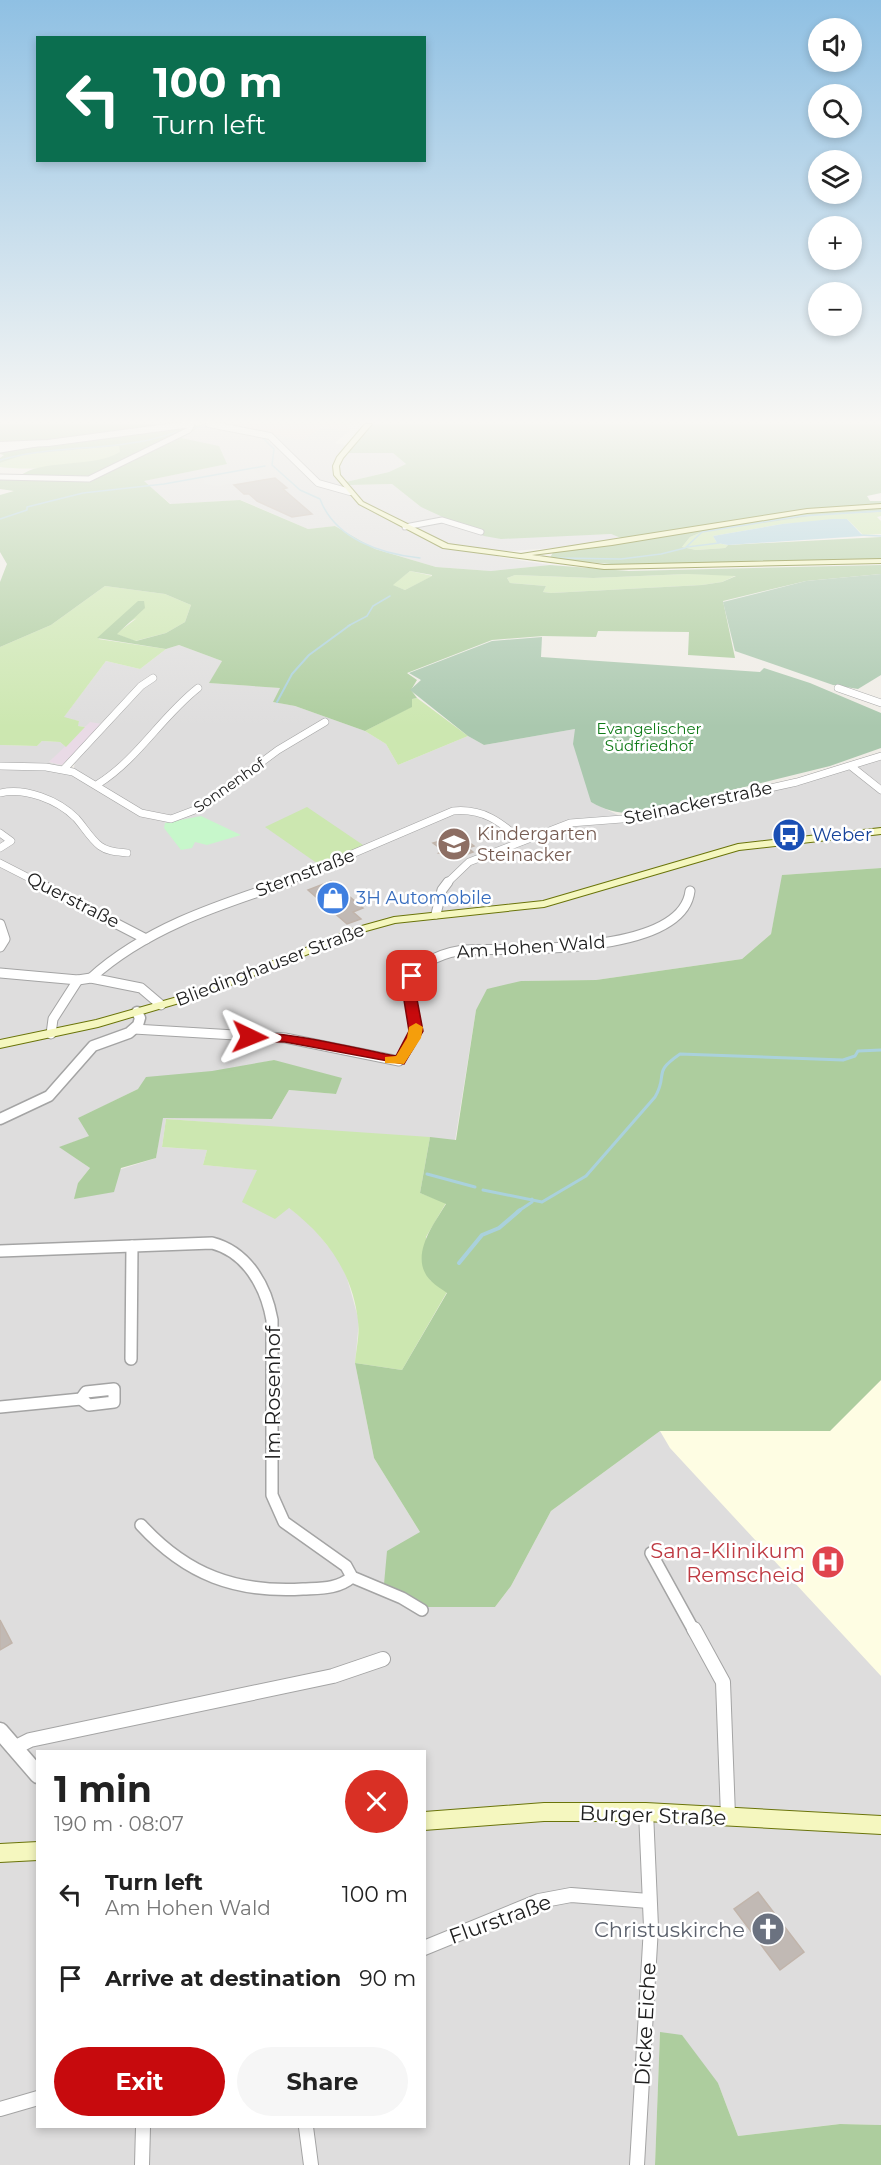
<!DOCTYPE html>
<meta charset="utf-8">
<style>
:root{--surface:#fff;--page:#f6f6f6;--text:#222;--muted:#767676;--accent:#c70a0d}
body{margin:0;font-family:Montserrat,sans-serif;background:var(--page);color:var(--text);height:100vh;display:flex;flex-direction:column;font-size:22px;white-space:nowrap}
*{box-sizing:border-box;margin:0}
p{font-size:20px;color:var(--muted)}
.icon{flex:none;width:33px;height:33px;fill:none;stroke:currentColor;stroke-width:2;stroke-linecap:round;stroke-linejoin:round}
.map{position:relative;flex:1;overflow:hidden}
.sheet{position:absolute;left:36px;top:1750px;width:390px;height:378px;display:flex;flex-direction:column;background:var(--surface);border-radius:0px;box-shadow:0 3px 9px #0003}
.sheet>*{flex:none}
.guide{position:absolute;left:36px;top:36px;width:390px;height:126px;border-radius:0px;box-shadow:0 3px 9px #0003;background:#0b6e4f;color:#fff;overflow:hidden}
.tools{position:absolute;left:808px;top:18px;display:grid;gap:12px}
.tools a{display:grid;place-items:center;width:54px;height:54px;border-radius:50%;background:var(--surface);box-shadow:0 3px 9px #0003;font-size:30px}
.pin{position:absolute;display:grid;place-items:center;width:51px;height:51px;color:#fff;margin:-26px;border-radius:12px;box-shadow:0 3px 9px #0006}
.me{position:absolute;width:66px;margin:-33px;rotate:92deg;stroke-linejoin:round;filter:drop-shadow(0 0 4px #0008)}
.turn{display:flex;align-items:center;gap:21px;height:126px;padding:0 18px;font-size:27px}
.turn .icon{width:78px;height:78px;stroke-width:2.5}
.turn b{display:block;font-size:42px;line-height:51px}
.round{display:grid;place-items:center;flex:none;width:63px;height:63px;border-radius:32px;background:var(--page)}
.headline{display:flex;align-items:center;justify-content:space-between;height:102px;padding:0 18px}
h1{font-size:36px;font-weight:700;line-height:45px}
.button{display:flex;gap:12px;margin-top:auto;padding:12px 18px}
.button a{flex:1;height:69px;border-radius:36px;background:var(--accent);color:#fff;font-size:24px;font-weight:700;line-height:69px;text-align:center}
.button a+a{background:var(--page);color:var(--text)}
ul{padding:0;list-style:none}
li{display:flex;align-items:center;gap:18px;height:84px;padding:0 18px}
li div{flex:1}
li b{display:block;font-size:22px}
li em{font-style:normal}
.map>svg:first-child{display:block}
.residential{fill:#dedddd;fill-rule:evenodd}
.commercial{fill:#f0d8d8}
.industrial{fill:#e9dae6}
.education{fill:#fefde3}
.grass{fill:#cce7b0}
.forest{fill:#adcd9e;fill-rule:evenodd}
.cemetery{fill:#aac8ae}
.park{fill:#c7f7cb}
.parking{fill:#e0e0e0}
.water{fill:#aad1dc}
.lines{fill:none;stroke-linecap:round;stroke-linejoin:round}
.stream-far3{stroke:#aad1dc;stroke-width:1.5}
.stream-far2{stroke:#aad1dc;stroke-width:2}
.stream-far1{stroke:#aad1dc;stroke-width:3}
.stream{stroke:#aad1dc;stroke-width:4}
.building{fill:#c1b9b4;stroke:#c1b4aa;stroke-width:1.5}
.minor-far4-casing{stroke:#a4a4a4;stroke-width:7}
.minor-far3-casing{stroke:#a4a4a4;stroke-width:8}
.minor-far2-casing{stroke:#a4a4a4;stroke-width:11}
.minor-far1-casing{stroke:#a4a4a4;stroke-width:14}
.minor-casing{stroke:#a4a4a4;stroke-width:16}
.tertiary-far2-casing{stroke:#a4a4a4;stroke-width:8}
.tertiary-far1-casing{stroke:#a4a4a4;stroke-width:13}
.tertiary-casing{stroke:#a4a4a4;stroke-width:19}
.secondary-casing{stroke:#6a740a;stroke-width:2}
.minor-far4{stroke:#fff;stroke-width:5}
.minor-far3{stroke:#fff;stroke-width:7}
.minor-far2{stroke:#fff;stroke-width:9}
.minor-far1{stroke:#fff;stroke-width:11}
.minor{stroke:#fff;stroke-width:14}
.tertiary-far2{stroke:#fff;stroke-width:6}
.tertiary-far1{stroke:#fff;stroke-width:10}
.tertiary{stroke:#fff;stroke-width:16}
.secondary{fill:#f5f7bf;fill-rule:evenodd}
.route{fill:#c70a0d;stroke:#810608;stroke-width:1.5}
.slow{fill:#f59e0b}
.labels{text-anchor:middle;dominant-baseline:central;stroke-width:5;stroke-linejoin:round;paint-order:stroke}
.far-park-label{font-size:15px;fill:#117b19;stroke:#fff}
.far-street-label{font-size:15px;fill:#202020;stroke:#fff}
.street-label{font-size:18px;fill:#202020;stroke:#fff}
.education-label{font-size:18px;fill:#785e54;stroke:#fff;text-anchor:start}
.transit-label{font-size:18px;fill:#164399;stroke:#fff;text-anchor:start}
.shop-label{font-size:18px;fill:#366cbe;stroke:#fff;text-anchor:start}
.near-street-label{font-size:21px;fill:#202020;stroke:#fff}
.near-health-label{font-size:21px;fill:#be3a42;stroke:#fff;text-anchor:end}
.near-worship-label{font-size:21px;fill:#5b616d;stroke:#fff;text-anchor:end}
</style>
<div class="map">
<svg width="881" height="2165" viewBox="0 0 881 2165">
<rect width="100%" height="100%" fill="#f0ede7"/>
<g class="residential">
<path d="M204,424H219L302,439L322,427L350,431L335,443L345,445L348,453H393L406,464L389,472L347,482L349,485L392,484L421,507L543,536L611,534L626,540L582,546L496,552L499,557L550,565L491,571L436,567L375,549L335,526L308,529L241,500L171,504L143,481L226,464L180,438Z"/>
<path d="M179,645L222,661L210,683L281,688L274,702L295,706L365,731L386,744L398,765L468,736L484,745L575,729L591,802L624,818L705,804L881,760V868L783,875L771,934L742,959L596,980L521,981L476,1010L455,1141L166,1119L162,1147L207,1150L203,1165L258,1170L289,1208L308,1222L338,1258L347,1278L359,1321L355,1363L374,1458L420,1532L495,1607L511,1586L551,1511L660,1431H830L881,1380V2125L839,2124L738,2136L718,2083L660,2032L655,2165H0V745L37,746L42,741L60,742L66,747L49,762L74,768L75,761L108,725L91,723L85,727L77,726L79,721L63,718L106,661L140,669L166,649ZM274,1060L336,1094L289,1090L272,1119L162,1118L156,1158L78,1183L90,1168L60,1147L90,1136L79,1118L138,1089ZM38,1752H424V2127H38Z"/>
</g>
<path class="commercial" d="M219,424H348L350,431L322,427L302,440Z"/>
<path class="industrial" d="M90,722L102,724L62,765L49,762Z"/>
<path class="education" d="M881,1380V1676L670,1448L660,1431H830Z"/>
<g class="grass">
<path d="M120,446V453C94,467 30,471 0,467V463L25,454Z"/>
<path d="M881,512V516L877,517L881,521V534L863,535L847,519L782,524L713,536L717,543L728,545L725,548L696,550L682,547L690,537L702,532L817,515Z"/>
<path d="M410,571L433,576L405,590L392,585Z"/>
<path d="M687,574L737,575L722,582L702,585L551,593L543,592L546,586L510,583L507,578L515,575L593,578Z"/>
<path d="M105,586L165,594L191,605L185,622L166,633L135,641L116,634L137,618L98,639L166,649L140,669L106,661L64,717L79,721L78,726L85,727L66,747L60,742L42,741L37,746L0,745V647L51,625Z"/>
<path d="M417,698L468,736L398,765L386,744L365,731L411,707L412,699Z"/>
<path d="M307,807L366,847L321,866L265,827Z"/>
<path d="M166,1119L430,1137L420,1193L446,1203L426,1237L430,1280L447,1292L402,1370L355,1363C356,1350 360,1334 358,1321C353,1273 326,1236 289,1208L275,1219L242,1202L257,1170L203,1165L207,1150L162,1147Z"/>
</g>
<g class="forest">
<path d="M0,424H175L46,442L0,444Z"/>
<path d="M373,424H881V493L867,496L870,501H881V505L833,507L626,540L611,534L501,539L484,536L421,507L392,484L349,485L346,482L389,472L406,464L393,453H348V448Z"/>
<path d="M203,425L181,438L219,446L227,464L144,481L170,504L240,500L308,529L335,526L375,549L436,567L491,571L550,565L629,571L881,565V574L806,581L723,601L735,658L688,655L689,632L598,631L596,637L543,636L492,640L407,673L417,680L411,690L417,698L412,699V707L365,731L295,706L273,702L280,688L209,683L222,661L179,645L166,649L97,638L138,601H144L145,608L117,634L136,641L166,633L185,622L191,605L165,594L105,586L51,625L0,647V582L7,564L0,552V495L14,491L0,489V478L19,477C39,458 92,469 120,452L119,446L26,454L0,463V458L4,455L0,454V446ZM410,571L432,575V576L405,590L393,585ZM687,574L736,576L722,582L702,585L551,593L543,592L546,586L510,583L507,578L515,575L593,578Z"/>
<path d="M881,507V512L817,515L702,532L690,537L682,547L696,550L725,548L728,545L881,537V559L636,566L549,559L554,551L811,512Z"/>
<path d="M881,868V1380L830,1431H660L551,1511L511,1586L495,1607H423L384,1584L387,1551L420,1532L374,1458L355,1363L402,1370L447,1293C442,1289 436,1286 431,1281C408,1258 433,1225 446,1204L420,1193L430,1137L456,1140L476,1010L487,989L521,981L596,980L742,959L771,934L782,875Z"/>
<path d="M274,1060L342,1078L336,1094L289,1090L272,1119L163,1118L156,1158L121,1168L114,1192L74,1199L78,1183L90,1168L59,1147L89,1136L78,1118L138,1089L146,1077L212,1071Z"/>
<path d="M660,2032L682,2035L718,2083L738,2136L840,2124L881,2125V2165H655Z"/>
</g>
<g class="cemetery">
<path d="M881,574V675L858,689L833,685L735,651L723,602L806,581Z"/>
<path d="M542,637L541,657L760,672L764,668L810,683L881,713V748L830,766L638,813C621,814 606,811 591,802L573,744L575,729L484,745L468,736L410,690L421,680L409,673L492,641Z"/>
</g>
<path class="park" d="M201,816L241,835L207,845L195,842L192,848L181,850L164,828L165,823Z"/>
<path class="parking" d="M253,469L263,478L250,480L247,478L244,479L247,481L218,486L204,484V479Z"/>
<path class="water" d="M832,519H847L863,536L728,545L717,543L713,536L782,524Z"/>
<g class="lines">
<g class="stream-far3">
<path d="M262,437L274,449L272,465L300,490L320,499C335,539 381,554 420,558"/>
<path d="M0,460C45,447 92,450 138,442C162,439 185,426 210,427"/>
<path d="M0,519L27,510V507L83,493L164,484L265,466"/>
<path d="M859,535L881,536"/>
<path d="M687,547L719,543"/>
<path d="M557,558L621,559L661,554L685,548L702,532L801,516L881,511"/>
<path d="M348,626L367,616L373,606L390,596"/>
</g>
<path class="stream-far2" d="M277,702L292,674L309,655L350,625"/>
<g class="stream-far1">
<path d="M427,1174L475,1187"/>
<path d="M483,1190L542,1202L586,1176L655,1097C669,1073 651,1074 680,1054L843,1060L855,1056L858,1051L881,1050"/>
<path d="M517,1212L532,1202V1199"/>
</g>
<path class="stream" d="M459,1263L482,1235L499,1228L520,1210"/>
</g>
<g class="building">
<path d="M275,478L287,488L283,489L312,514L292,517L257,501L249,494H244L234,485Z"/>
<path d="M463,838L474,846L468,848L473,852L457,858L439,853L444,851L433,843L443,840L448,843Z"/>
<path d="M331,881L363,908L353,912L361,919L347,924L308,890Z"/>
<path d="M0,1620L12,1643L0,1650Z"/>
<path d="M758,1892L804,1952L780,1970L734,1909Z"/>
</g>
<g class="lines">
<defs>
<g id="minor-far4">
<path d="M0,450L36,444"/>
<path d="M0,477L89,479L189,430L192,424"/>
<path d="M405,527L442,520L481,532"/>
</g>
<g id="minor-far3">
<path d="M838,688L881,703"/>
<path d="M0,766L46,767L73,772L141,813L171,819L200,808L278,750L325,722"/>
<path d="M852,767L881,790"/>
<path d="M64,769L141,686L153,678"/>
<path d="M98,784C138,759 161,717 198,688"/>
<path d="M0,793C25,787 58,800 76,818C84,827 91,839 100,846C108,852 118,852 127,853"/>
<path d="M0,833L11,841L0,848"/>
<path d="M0,863L39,883"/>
<path d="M284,883L453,811C483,808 501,822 522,841"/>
<path d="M447,883L469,862L570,823L635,818L797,782L881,756"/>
</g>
<g id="minor-far2">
<path d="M36,882L146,939"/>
<path d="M436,914L442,890L448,882"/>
<path d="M0,924L5,939L0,947"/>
<path d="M0,973L78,980L91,978L141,988L161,1005"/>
<path d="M91,978C146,928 219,905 288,882"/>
<path d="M134,1029L285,1038L399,1061C406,1051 415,1041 416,1028C417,1017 411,1007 410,996C407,966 438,954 463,950C511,948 682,957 690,891"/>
<path d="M51,1034L53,1019L78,980"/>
</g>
<g id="minor-far1">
<path d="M0,1251L212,1243C247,1252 266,1286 272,1320V1495L284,1522L346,1566L352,1577L402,1598L422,1610"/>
<path d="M131,1359L132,1246"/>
<path d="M114,1389V1402L89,1405L81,1399L86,1392Z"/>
<path d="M0,1407L81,1399"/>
<path d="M141,1525C187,1575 236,1593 303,1589C321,1588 338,1589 352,1577"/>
<path d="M651,1553L694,1631"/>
</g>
<g id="minor">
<path d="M694,1629L723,1682L728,1816"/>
<path d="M14,1748L30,1740L333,1676L383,1659"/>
<path d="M424,1948L539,1901L571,1895L649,1901"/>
<path d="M0,2109L38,2098"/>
<path d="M306,2127L311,2165"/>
<path d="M142,2165L143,2127"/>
<path d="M637,2165L651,1927L646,1812"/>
</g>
<g id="tertiary-far2">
<path d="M209,424L270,436L318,483L350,492"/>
<path d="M0,445L48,443L191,424"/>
</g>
<path id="tertiary-far1" d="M0,1119L49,1096L93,1046L129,1033L138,1025L140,1018L137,1012"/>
<path id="tertiary" d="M0,1731L38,1775"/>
<g id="secondary">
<path d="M365,424H372L343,458L339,466L340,475L363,502L448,544L521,554L807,509L881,504V508L807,513L612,545L532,555L604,565L881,559V563L604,569L443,548L359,504L334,475L333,466L337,457Z"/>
<path d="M881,828V834L739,850L544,907L395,923L366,931L203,996L98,1027L0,1048V1040L96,1020L195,992L358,927L394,917L543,901L738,844Z"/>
<path d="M544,1803H646L881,1816V1834L646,1821H544L424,1830V1812Z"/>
<path d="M38,1842V1860L0,1862V1844Z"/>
</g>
</defs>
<use href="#minor-far4" class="minor-far4-casing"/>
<use href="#minor-far3" class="minor-far3-casing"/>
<use href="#minor-far2" class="minor-far2-casing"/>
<use href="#minor-far1" class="minor-far1-casing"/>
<use href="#minor" class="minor-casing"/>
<use href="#tertiary-far2" class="tertiary-far2-casing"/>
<use href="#tertiary-far1" class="tertiary-far1-casing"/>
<use href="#tertiary" class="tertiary-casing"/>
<use href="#secondary" class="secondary-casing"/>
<use href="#minor-far4" class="minor-far4"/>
<use href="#minor-far3" class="minor-far3"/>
<use href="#minor-far2" class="minor-far2"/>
<use href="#minor-far1" class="minor-far1"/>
<use href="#minor" class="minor"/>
<use href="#tertiary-far2" class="tertiary-far2"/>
<use href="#tertiary-far1" class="tertiary-far1"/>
<use href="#tertiary" class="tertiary"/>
<use href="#secondary" class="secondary"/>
</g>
<linearGradient id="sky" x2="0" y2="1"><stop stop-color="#8fc0e3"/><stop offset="0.58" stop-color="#f8f7f4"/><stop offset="1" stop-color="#f8f7f4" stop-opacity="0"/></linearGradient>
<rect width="881" height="727" fill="url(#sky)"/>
<path class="route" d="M412,973L418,976L416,994L423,1031L404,1064L285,1042L250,1041L244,1037C257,1023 372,1052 396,1056L409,1031L403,994L406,976Z"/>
<path class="slow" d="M416,1023L423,1027L421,1038L404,1064L385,1063V1057L396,1056L407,1038L409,1027Z"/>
<defs>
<symbol id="bus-disc" viewBox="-11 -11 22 22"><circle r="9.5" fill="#1a4fb4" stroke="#fff"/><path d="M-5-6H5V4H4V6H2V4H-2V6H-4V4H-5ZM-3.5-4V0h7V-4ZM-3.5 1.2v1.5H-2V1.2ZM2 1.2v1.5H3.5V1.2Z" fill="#fff"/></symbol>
<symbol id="school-disc" viewBox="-11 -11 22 22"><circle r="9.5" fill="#8d6e63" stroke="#fff"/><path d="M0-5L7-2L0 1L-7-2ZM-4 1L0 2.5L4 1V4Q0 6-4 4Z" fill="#fff"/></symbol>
<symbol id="shop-disc" viewBox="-11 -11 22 22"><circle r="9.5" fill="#3f7fe0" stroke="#fff"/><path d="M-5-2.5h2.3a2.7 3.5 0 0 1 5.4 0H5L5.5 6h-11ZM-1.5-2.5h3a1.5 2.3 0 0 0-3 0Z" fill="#fff"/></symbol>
<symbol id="hospital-disc" viewBox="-11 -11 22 22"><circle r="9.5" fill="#e0444e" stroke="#fff"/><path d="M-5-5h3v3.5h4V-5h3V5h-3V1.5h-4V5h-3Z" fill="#fff"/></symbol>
<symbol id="church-disc" viewBox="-11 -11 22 22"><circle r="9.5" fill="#6b7280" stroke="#fff"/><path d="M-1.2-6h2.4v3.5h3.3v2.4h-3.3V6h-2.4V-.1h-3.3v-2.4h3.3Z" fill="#fff"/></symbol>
</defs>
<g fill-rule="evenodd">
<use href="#bus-disc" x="770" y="816" width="38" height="38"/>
<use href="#school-disc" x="435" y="825" width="38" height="38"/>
<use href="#shop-disc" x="314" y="879" width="38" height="38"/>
<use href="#hospital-disc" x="809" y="1543" width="38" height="38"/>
<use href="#church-disc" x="749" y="1910" width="38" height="38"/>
</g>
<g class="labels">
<g class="far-park-label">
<text x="649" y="728">Evangelischer<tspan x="649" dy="17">Südfriedhof</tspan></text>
</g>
<g class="far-street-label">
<text transform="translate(229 785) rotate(-35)">Sonnenhof</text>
</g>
<g class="street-label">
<text transform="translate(698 803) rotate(-12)">Steinackerstraße</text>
<text transform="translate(305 873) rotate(-21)">Sternstraße</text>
<text transform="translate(73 900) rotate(27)">Querstraße</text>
<text transform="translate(531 947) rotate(-4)">Am Hohen Wald</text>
<text transform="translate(270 965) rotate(-21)">Bliedinghauser Straße</text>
</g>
<g class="education-label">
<text x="477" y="834">Kindergarten<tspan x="477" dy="21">Steinacker</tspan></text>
</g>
<g class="transit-label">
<text x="812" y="835">Weber</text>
</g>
<g class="shop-label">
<text x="356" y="898">3H Automobile</text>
</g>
<g class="near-street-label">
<text transform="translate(272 1393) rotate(-90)">Im Rosenhof</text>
<text transform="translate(653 1815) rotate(2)">Burger Straße</text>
<text transform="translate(500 1919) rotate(-20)">Flurstraße</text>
<text transform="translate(645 2024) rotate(-87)">Dicke Eiche</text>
</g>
<g class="near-health-label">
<text x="805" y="1550">Sana-Klinikum<tspan x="805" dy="24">Remscheid</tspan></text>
</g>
<g class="near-worship-label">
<text x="745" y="1929">Christuskirche</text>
</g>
</g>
</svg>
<div class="tools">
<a><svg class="icon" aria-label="sound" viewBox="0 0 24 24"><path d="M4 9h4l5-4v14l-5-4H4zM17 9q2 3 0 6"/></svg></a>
<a><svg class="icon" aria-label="search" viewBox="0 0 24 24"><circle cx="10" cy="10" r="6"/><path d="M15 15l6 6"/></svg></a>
<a><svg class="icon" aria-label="layers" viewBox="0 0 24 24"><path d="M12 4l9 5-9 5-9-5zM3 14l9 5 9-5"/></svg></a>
<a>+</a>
<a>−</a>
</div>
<div class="pin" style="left:412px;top:976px;background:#d93025"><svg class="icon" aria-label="arrive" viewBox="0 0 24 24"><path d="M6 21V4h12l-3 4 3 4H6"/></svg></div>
<svg class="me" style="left:250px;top:1037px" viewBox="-20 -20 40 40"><path d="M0-17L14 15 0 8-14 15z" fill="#c70a0d" stroke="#fff" stroke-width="4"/></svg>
<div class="guide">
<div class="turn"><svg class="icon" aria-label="left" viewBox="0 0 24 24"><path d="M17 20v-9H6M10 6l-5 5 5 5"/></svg><div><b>100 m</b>Turn left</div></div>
</div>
<section class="sheet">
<div class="headline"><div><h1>1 min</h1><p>190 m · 08:07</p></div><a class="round" style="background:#d93025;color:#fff"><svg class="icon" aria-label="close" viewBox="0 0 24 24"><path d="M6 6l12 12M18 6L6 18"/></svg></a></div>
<ul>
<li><svg class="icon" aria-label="left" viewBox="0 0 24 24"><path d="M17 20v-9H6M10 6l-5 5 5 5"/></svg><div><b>Turn left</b><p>Am Hohen Wald</p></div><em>100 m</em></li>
<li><svg class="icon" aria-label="arrive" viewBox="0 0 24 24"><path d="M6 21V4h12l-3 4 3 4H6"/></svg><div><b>Arrive at destination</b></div><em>90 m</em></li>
</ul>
<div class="button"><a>Exit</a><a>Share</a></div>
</section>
</div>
